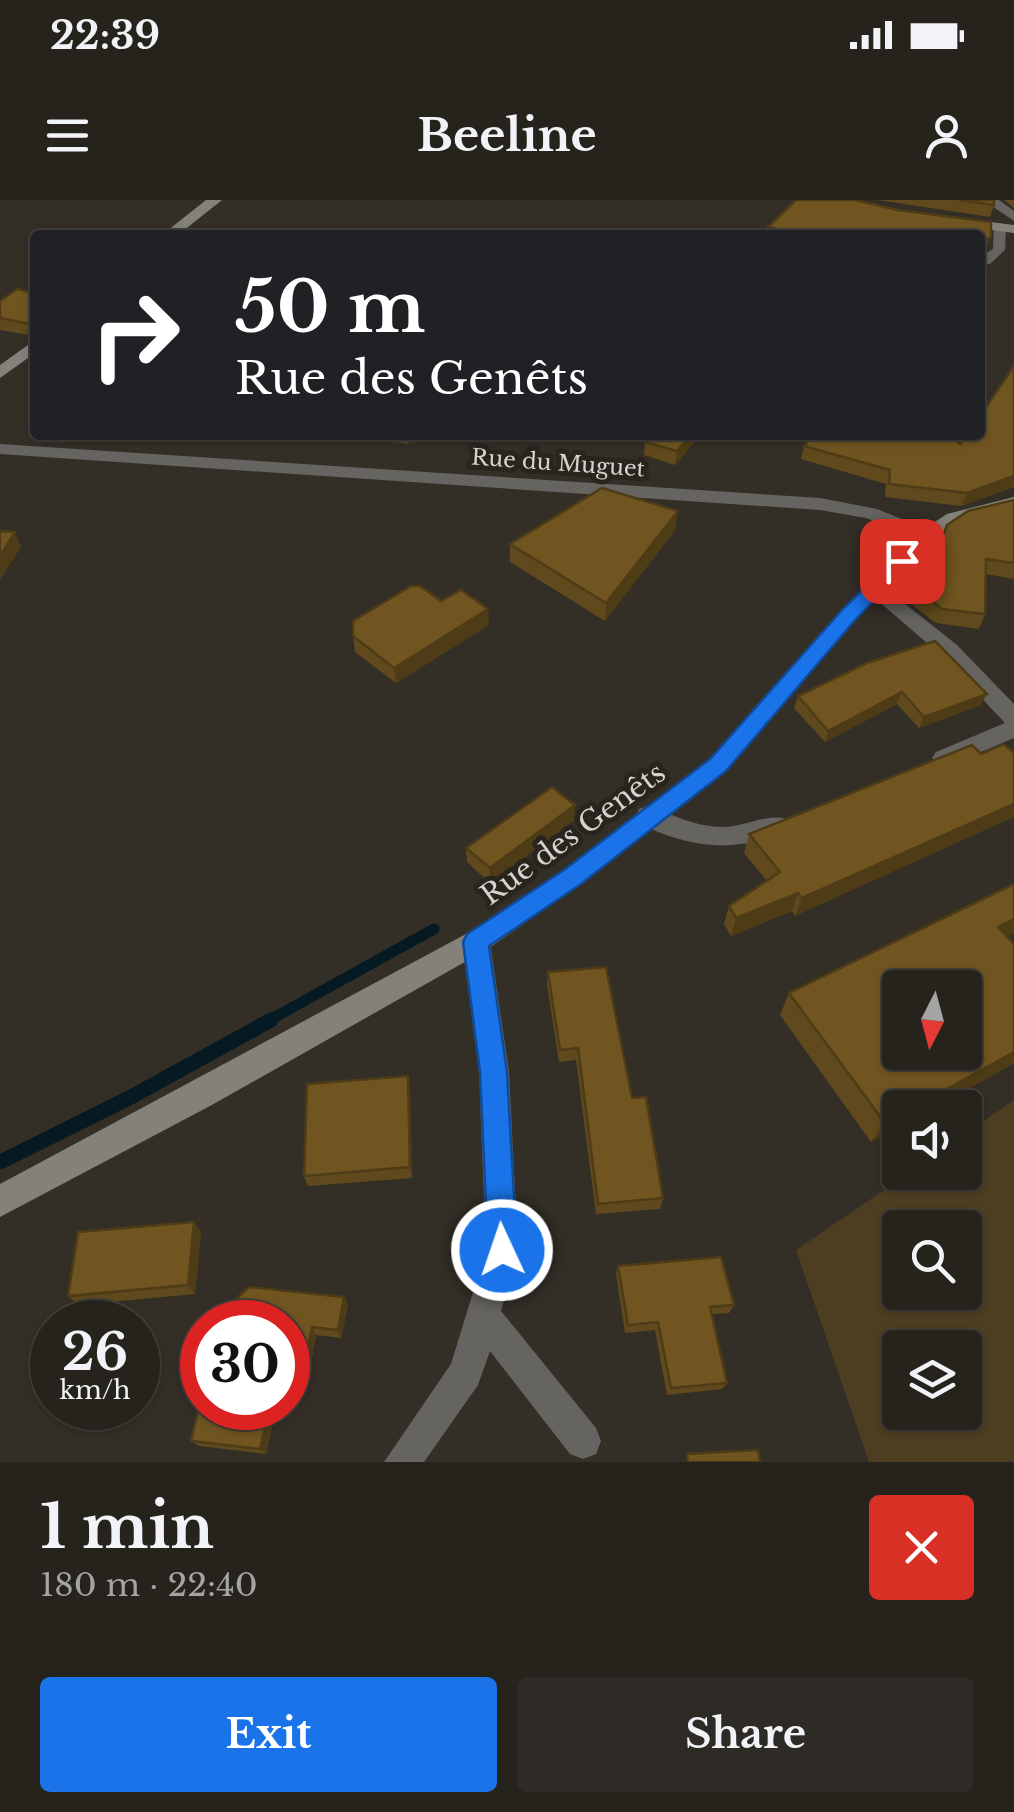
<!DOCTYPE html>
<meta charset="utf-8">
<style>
:root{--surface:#26231d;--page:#2e2b26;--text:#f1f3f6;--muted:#a4a4a4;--line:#42403b;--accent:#1a73e8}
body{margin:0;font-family:"Libre Baskerville",serif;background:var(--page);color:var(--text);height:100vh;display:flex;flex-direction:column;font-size:38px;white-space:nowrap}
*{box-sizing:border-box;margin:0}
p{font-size:32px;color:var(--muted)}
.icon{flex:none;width:55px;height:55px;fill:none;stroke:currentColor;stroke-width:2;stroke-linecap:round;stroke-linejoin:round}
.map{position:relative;height:1262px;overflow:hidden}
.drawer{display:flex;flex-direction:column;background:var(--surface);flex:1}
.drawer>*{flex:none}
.hud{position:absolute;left:30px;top:30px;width:955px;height:210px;border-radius:10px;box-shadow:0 2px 8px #0004,0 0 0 2px var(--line);background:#202124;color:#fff;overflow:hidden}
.needle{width:65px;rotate:186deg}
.controls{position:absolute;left:882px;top:770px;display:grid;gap:20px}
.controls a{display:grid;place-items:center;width:100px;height:100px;border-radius:10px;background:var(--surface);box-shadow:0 2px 8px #0004,0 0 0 2px var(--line);font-size:50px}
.speed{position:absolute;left:30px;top:1100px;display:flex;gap:20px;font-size:50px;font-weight:700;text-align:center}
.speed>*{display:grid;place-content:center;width:130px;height:130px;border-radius:50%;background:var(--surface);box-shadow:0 2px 8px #0004,0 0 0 2px var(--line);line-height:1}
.speed small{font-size:25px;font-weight:400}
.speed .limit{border:15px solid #d22;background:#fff;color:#111}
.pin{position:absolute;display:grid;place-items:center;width:85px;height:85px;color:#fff;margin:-42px;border-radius:20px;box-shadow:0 5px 15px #0006}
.me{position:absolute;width:110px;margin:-55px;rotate:357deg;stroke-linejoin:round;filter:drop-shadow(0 0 8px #0008)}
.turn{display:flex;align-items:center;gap:35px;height:210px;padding:0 40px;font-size:45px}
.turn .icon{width:130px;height:130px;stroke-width:2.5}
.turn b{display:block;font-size:70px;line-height:85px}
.round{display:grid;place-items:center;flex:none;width:105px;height:105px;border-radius:10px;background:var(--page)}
.headline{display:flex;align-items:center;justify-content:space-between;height:170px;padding:0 40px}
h1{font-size:60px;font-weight:800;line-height:75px}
.button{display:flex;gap:20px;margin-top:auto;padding:20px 40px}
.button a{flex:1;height:115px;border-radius:10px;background:var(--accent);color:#fff;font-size:40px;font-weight:800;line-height:115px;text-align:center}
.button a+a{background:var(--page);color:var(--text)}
.status{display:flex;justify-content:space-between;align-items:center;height:70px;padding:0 50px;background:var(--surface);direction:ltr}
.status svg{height:28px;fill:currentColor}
header{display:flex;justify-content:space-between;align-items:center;height:130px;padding:0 40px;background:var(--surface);font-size:45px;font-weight:800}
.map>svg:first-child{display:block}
.green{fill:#4d3d21;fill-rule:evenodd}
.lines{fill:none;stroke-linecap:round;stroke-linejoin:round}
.stream-far1{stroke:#051a22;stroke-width:11}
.stream{stroke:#051a22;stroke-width:15}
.lane{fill:#666460;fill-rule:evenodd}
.street{fill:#666460;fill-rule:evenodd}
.secondary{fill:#84817b;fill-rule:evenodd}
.wall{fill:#60491c}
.shaded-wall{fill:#4e3c17}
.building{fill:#705521;stroke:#4e3c17;stroke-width:2.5;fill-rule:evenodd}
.route{fill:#1a73e8;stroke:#114b97;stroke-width:2.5}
.labels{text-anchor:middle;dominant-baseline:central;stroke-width:10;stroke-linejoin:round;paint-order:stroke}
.far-street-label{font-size:22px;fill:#d6d3ce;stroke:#29251e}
.street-label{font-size:28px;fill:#d6d3ce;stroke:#29251e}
</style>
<div class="status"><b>22:39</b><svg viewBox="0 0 49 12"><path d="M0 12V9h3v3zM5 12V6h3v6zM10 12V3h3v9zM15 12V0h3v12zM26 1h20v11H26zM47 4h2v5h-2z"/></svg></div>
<header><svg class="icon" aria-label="menu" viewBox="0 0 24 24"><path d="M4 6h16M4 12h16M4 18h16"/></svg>Beeline<svg class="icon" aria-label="person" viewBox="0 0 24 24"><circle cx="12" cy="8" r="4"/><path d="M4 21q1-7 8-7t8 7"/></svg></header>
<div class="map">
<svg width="1014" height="1262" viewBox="0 0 1014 1262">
<rect width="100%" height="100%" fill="#332f27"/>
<path class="green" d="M1014,900V1262H869L796,1050L909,973L965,972V934ZM900,1028H965V1092H900ZM900,1148H965V1212H900Z"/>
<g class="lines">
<path class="stream-far1" d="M266,822L434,729"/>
<path class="stream" d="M0,962L131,897L271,820"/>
<path class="lane" d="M1000,24L1006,27L1005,50L990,64L980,65V57L993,49L994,27Z"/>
<g class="street">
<path d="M983,0H999L1014,11V21Z"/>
<path d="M0,244L820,298L877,309L939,334L929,340L866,318L820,310L0,254Z"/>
<path d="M876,381L957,445L1014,504V538L952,564H936L932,558L936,552L1005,523L941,455L869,393L866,388Z"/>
<path d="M648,606C674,615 695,627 724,627C744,627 768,613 786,619L789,626L786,633C742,649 705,650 661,633C651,629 641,626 636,616L639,609Z"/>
<path d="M476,730L486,734L490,742L509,872L518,1050L501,1111L596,1228L601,1241L596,1254L583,1259L570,1254L490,1151L478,1185L424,1262H384L451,1164L486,1050L479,872L462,742L466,734Z"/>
</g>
<g class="secondary">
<path d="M206,0H222L178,35H162Z"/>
<path d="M959,18L1014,25V33L954,25V19Z"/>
<path d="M35,140V153L0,178V165Z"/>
<path d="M1014,297V309L961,322L936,338L856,419L726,571L581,684L486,750L210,906L0,1017V984L466,734L563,670L710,559L842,409L922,330L947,314Z"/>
</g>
</g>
<g class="wall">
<path d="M796,0H855L898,10L991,22V37L987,48L980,54V35H767L768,27Z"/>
<path d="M878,0H994V5L990,17Z"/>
<path d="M1004,0H1014V8Z"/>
<path d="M35,93V136L0,130V101Z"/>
<path d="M1014,166V287L961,306L885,297L886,284L801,259L804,246L960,244Z"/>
<path d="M295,235H326L323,240Z"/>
<path d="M353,235H413L408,244Z"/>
<path d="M651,235H700L675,265L644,255L645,242Z"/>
<path d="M1014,300V379L986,374L985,414L979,429L936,423L907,401L928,347L942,337L947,325Z"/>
<path d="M678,311L675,330L605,421L510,362V344Z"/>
<path d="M441,401L489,425L396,483L355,452L353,436Z"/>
<path d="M867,463L981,505L919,528L897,504L825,542L794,508L798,496Z"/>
<path d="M972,545L795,716L792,711L731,736L724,724L729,706L767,681L744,653L749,634Z"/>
<path d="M574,620L490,683L467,662L466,648Z"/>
<path d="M1008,737L1014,863L934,908H900L871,942L780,815L789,793Z"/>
<path d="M548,772L632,898L663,998L660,1009L596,1014L576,860L559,862L547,785Z"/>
<path d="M408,876L410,888L412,978L308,986L304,976Z"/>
<path d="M201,1032L195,1094L78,1105L68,1096Z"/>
<path d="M618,1066L734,1105L729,1113L711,1114L727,1183L722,1189L667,1195L655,1130L625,1133L616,1074Z"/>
<path d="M344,1097L348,1105L341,1138L316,1135L309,1174H288V1122Z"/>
<path d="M276,1208L266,1254L199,1246L191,1241Z"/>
</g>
<g class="shaded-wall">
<path d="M991,37L987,48L980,54V46Z"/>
<path d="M691,235H700L675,265L677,251Z"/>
<path d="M1014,276V287L961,306L967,293Z"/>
<path d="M678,311L675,330L605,421L606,403Z"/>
<path d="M15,332L21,347L0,380V356Z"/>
<path d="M488,409L489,425L396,483L394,468Z"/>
<path d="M902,492L897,504L825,542L828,531Z"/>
<path d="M987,494L981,505L919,528L924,517Z"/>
<path d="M1014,604V617L795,716L802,698Z"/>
<path d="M575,605L574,620L490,683V668Z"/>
<path d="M798,693L792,711L731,736L736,718Z"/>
<path d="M1014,719V734L983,750L998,727Z"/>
<path d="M1014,852V863L934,908H912Z"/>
<path d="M408,876L410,888L412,978L410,967Z"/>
<path d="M900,914V926L871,942L885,923Z"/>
<path d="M194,1022L201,1032L195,1094L188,1085Z"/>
<path d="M344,1097L348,1105L341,1138L338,1130Z"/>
<path d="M312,1127L316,1135L309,1174L304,1167Z"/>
<path d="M269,1208H276L266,1254L260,1249Z"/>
</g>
<g class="building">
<path d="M796,0H855L898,10L991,22V37L980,46V35H799L800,34L768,27Z"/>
<path d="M959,0H994V5Z"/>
<path d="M17,89L35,93V125L0,118V101Z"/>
<path d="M1014,166V276L967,293L889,284L890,270L804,246L812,235H951L960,244L967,235H980V216Z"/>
<path d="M651,235H691L677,251L645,242Z"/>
<path d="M602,288L678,311L606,403L510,344Z"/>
<path d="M1014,300V363L986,359L985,414L942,409L913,386L928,347L943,336L947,325L968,311Z"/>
<path d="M0,331L15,332L0,356Z"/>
<path d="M411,386H420L441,401L461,390L488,409L394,468L353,436V421Z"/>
<path d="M935,441L987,494L924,517L902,492L828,531L798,496L867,463Z"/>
<path d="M1004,544L1014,553V604L802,698L798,693L736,718L729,706L780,672L749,634L972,545L981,554Z"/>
<path d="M552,587L575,605L490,668L466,648Z"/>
<path d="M1014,684V719L998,727L1014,744V852L912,908H900V914L885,923L789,793ZM900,788H965V852H900Z"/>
<path d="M606,767L632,898L646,897L663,998L598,1004L578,848L560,850L548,772Z"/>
<path d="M408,876L410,967L304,976L307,884Z"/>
<path d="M194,1022L188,1085L68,1096L78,1032Z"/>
<path d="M721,1057L734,1105L710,1107L727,1183L671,1188L658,1122L628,1125L618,1066Z"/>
<path d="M249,1087L344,1097L338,1130L312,1127L304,1167H288V1122H220L223,1111Z"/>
<path d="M202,1194V1208H269L260,1249L191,1241Z"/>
<path d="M758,1250L760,1262H688L687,1254Z"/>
</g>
<path class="route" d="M902,355L908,357V365L856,419L726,571L581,684L489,746L507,872L517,1050L513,1061L502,1065L492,1061L488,1050L480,872L463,742L467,734L564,670L710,559L842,410L896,357Z"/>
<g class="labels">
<g class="far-street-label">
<text transform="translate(558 263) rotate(4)">Rue du Muguet</text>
</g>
<g class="street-label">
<text transform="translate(573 634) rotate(-36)">Rue des Genêts</text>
</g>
</g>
</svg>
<div class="controls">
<a><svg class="needle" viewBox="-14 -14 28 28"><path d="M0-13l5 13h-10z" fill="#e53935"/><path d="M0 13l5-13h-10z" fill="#a4a4a4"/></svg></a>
<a><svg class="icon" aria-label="sound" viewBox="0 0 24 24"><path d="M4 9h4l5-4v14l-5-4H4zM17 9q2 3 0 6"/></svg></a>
<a><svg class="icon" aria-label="search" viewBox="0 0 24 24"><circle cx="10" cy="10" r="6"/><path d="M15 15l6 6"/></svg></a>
<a><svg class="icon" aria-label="layers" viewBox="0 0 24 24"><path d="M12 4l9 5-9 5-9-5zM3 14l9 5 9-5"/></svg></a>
</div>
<div class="speed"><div>26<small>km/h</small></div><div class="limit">30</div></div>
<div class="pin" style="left:902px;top:361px;background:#d93025"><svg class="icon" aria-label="arrive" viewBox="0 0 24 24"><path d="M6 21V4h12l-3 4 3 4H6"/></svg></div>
<svg class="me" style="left:502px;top:1050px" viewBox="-20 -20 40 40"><circle r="17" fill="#1a73e8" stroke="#fff" stroke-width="3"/><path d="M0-11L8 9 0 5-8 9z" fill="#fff"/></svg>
<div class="hud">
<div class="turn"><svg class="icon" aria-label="right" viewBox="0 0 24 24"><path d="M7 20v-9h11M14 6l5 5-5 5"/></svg><div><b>50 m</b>Rue des Genêts</div></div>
</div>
</div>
<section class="drawer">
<div class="headline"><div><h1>1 min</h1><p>180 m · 22:40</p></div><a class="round" style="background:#d93025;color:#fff"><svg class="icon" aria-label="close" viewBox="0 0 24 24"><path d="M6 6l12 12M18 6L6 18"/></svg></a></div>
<div class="button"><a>Exit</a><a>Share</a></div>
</section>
